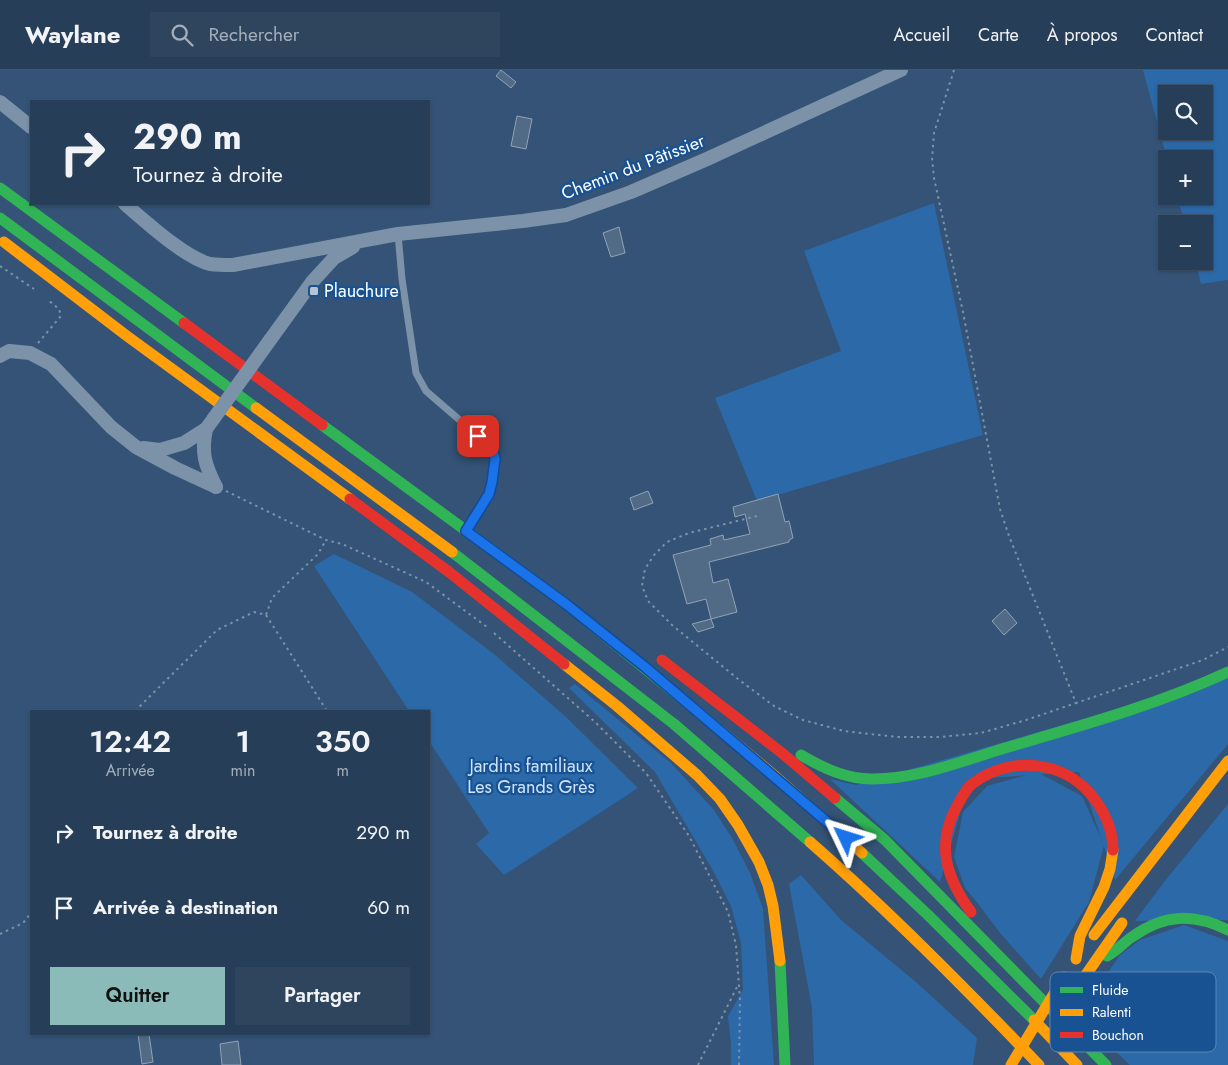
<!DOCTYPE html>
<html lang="fr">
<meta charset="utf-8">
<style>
:root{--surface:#273e58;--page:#2f455e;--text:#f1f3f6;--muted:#a4aeba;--line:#43576e;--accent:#8bbbb9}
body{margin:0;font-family:Jost,sans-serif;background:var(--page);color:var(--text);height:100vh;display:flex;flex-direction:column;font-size:19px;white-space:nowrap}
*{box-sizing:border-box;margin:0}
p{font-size:16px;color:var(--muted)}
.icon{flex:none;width:28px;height:28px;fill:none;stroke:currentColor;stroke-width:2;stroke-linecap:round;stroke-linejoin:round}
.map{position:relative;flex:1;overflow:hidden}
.side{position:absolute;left:30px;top:640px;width:400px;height:325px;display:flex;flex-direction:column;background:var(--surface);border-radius:0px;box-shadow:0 1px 4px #0004,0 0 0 1px var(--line)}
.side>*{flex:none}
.hud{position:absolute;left:30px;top:30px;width:400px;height:105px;border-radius:0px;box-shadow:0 1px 4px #0004,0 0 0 1px var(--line);background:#273e58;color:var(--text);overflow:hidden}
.tools{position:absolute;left:1158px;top:15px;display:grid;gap:10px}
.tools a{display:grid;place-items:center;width:55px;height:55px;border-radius:0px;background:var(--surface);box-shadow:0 1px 4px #0004,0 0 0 1px var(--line);font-size:25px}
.pin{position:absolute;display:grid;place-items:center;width:42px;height:42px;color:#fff;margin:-21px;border-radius:10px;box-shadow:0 2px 8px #0006}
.me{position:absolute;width:55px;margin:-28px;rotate:311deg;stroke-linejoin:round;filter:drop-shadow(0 0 4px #0008)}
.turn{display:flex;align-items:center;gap:18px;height:105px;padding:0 20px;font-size:22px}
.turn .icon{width:65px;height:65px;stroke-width:2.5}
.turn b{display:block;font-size:35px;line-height:42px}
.eta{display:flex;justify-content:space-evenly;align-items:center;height:85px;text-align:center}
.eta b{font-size:30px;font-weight:600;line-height:35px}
.cta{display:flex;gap:10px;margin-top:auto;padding:10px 20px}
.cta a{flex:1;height:58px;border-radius:0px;background:var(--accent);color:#111;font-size:20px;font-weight:600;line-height:58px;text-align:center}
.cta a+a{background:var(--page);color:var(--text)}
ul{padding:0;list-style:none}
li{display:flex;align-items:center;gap:15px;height:75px;padding:0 20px}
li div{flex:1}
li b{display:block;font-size:19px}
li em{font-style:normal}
header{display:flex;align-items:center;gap:30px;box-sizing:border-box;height:70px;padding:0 25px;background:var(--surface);border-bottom:1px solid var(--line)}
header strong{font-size:24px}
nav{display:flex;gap:28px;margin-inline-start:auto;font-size:18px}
.search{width:350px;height:45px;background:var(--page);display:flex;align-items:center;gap:12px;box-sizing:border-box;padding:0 18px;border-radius:0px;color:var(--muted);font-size:19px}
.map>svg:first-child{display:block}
.green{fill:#2c69a8;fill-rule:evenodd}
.building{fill:#516a85;stroke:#91a3b7}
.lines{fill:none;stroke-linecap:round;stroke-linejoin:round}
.path{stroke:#7c92a9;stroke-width:2;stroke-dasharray:2.5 4;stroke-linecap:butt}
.lane{stroke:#7c92a9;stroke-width:7}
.street{stroke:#7c92a9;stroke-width:14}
.fast{stroke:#30b455;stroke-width:11}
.slow{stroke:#ff9f0a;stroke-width:11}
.jam{stroke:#e5322d;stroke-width:11}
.street-bridge{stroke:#7c92a9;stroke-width:14}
.slow-bridge{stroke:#ff9f0a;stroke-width:11}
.route-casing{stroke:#114b97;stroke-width:12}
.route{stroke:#1a73e8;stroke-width:9}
.poi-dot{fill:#b8c3cf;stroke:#185292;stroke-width:2}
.labels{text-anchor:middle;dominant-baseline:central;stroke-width:4.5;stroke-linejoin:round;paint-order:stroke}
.street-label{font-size:18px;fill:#fff;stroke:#185292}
.poi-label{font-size:18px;fill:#fff;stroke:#185292;text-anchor:start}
.park-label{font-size:18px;fill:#cee4fb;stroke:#185292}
.key{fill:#185292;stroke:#5d86b3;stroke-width:1}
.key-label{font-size:14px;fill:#fff}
</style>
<header>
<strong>Waylane</strong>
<div class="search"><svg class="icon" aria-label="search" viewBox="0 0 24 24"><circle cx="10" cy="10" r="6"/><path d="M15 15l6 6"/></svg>Rechercher</div>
<nav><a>Accueil</a><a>Carte</a><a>À propos</a><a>Contact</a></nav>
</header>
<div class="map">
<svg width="1228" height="995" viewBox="0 0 1228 995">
<rect width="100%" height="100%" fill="#345376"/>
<g class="green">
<path d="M1143,0H1228V210L1201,214L1195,191H1204V154H1185L1177,126H1204V89H1167ZM1166,24H1204V61H1166Z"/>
<path d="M934,133L983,365L757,431L715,328L841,281L804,181Z"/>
<path d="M334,484L412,522L494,584L566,647L638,718L504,805L476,774L489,763L429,671V641H409L314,496Z"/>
<path d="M1228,607V674L1115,810L1079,702L970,709L940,812L830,709L856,715Z"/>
<path d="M575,614L671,693L714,740L732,768L750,803L763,839L774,995H731V975L728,946L743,920L741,873L731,836L712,799L655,702L569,618Z"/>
<path d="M1037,702L1082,726L1104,775L1089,832L1041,909L1000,863L979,835L965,818L954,787L963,742L987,716Z"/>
<path d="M1228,734V850L1135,851L1164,812Z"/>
<path d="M801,805L841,850L916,912L977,968L973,995H814L812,938L789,814Z"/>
<path d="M1184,855L1228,871V995H1130L1078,946L1120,885L1140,870Z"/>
</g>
<g class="building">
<path d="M501,0L516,12L511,18L496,6Z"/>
<path d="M517,46L532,49L526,79L511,76Z"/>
<path d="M619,157L625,183L611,187L603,163Z"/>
<path d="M648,421L653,433L634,440L630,428Z"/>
<path d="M778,424L785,452L789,451L793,468L789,470V472L709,492L713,513L728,509L737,542L711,549L706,529L687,534L673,485L711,475L710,469L723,465L724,470L750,464L745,444L735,447L733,437Z"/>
<path d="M1005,539L1017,553L1004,565L992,551Z"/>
<path d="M711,549L714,557L698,562L692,554Z"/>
<path d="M138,964H149L153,992L142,994Z"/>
<path d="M238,971L241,995H222L220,974Z"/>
</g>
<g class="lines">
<g class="path">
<path d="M954,0L934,63L932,88L934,108L963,242L1000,439L1009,466L1076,633L1203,590L1228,577"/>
<path d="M0,196L34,219"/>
<path d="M38,273L61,246L59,239L48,230"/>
<path d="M226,421L326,470L342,474L426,512L487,557"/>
<path d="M757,446L689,463L667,472L654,485L645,499L642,516L648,531L672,555L738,609L774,636L803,650L844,661L897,667H940L981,663L1026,650L1076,633"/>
<path d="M266,545L327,641"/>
<path d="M494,563L595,652L646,703L689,766L728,842L736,875L740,930L739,995"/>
<path d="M135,641L217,560L254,542L266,545L272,528L318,484L326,470"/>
<path d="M0,864L23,853L31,843"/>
<path d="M698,995L737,917"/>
</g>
<path class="lane" d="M398,164L402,209L416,303L426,321L492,378C500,410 485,430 469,456"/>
<g class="street">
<path d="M0,32L31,57"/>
<path d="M125,134C145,151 185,188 210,194C218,195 226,195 233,195L398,164L523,151L566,145L631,122L707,89L901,0"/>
<path d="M270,270L312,212L334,188L353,177"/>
<path d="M0,286L9,281L30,283L51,294L111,357L136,377L175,398L216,417"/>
<path d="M206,359C201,383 205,395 216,417"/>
<path d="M143,378L160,380L184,373L206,359L214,348"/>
</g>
<g class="fast">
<path d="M0,118L184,253"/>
<path d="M0,148L256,338"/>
<path d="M322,355L566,534L692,637"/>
<path d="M452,482L674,654L810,772"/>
<path d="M801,685C823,698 846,709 872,709C918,709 962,691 1005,678C1080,656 1157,635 1228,602"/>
<path d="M835,728L885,770L1106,995"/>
<path d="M862,783L928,845L1034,950"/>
<path d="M1107,886C1117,881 1123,873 1132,867C1164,844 1193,843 1228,860"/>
<path d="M780,891L785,995"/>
</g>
<g class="slow">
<path d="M4,172L127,266L350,429"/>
<path d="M256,338L452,482"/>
<path d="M564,594L617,636L697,705L720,729L738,755L759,792L768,815L773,836L780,891"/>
<path d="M692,637L776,707L862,783"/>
<path d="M810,772C890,842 965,918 1039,995"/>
<path d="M1094,865L1228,691"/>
<path d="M1076,889L1080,866L1104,817L1110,799L1113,780"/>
<path d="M1076,919L1122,853"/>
<path d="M1034,950L1077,995"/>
</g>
<g class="jam">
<path d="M184,253L322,355"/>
<path d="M350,429L449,502L564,594"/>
<path d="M662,590L782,683L835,728"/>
<path d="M971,842C947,809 935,775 957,736C961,729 965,720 972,714C1011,684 1067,690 1096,731C1106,745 1113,763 1113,780"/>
</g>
<path class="street-bridge" d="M214,348L270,270"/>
<path class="slow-bridge" d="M1011,995L1064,907"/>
</g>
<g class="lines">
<defs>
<path id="route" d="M478,366L492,378L495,389L492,412L489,424L466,461L566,534L645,597L846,768"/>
</defs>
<use href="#route" class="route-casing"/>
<use href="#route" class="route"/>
</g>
<rect class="poi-dot" x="309" y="216" width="10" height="10" rx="2.5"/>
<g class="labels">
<g class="street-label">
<text transform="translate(633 97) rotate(-21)">Chemin du Pâtissier</text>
</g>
<g class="poi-label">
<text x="324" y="221">Plauchure</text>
</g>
<g class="park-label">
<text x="531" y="696">Jardins familiaux<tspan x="531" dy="21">Les Grands Grès</tspan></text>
</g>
</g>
<rect x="1050" y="902" width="166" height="80" rx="8" class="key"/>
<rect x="1060" y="917" width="23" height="6" fill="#30b455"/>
<rect x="1060" y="939" width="23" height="7" fill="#ff9f0a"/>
<rect x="1060" y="962" width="23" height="6" fill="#e5322d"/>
<g class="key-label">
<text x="1092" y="925">Fluide</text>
<text x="1092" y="947">Ralenti</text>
<text x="1092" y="970">Bouchon</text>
</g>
</svg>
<div class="tools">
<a><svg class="icon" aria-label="search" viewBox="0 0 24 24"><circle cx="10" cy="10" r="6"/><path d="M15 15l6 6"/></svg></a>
<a>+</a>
<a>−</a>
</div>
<div class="pin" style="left:478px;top:366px;background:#d93025"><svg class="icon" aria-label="arrive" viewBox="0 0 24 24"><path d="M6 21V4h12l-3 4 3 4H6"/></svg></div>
<svg class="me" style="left:846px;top:768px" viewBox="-20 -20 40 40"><path d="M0-17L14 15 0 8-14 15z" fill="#1a73e8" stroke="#fff" stroke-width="4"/></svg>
<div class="hud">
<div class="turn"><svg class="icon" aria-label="right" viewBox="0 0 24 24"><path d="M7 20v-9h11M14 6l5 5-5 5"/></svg><div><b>290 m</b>Tournez à droite</div></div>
</div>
<section class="side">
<div class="eta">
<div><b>12:42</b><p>Arrivée</p></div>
<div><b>1</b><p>min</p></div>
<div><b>350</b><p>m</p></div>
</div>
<ul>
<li><svg class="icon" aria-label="right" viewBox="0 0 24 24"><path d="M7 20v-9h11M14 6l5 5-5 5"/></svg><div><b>Tournez à droite</b></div><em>290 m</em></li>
<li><svg class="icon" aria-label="arrive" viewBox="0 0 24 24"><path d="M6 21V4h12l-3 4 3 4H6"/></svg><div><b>Arrivée à destination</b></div><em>60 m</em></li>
</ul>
<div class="cta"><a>Quitter</a><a>Partager</a></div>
</section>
</div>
